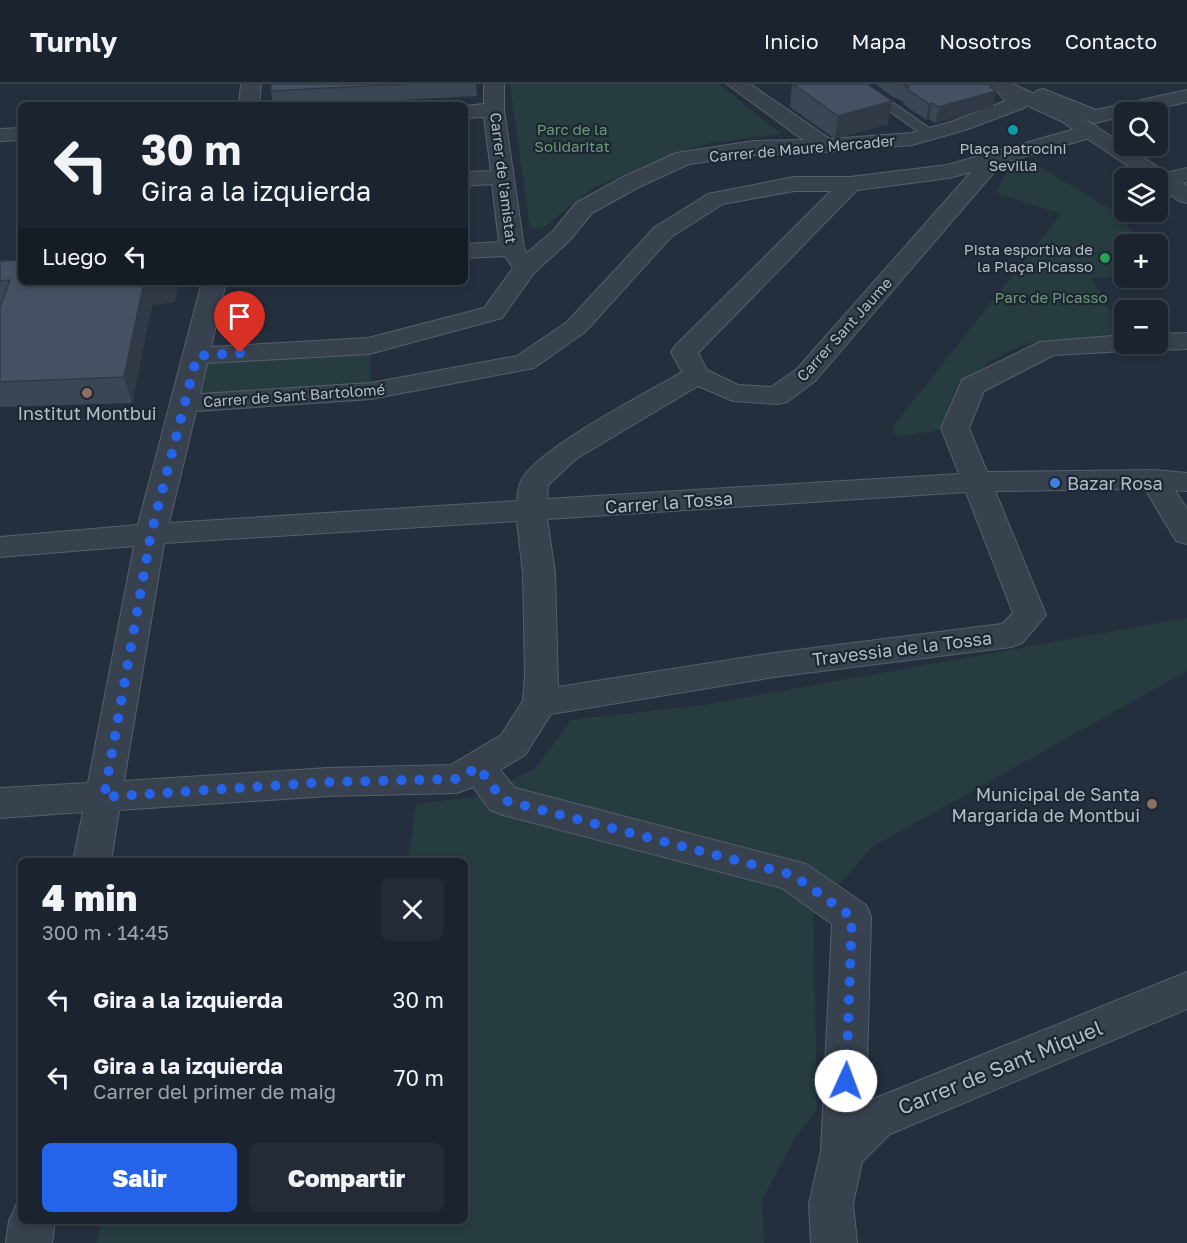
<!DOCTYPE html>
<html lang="es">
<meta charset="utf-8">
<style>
:root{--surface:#1b232e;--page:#242b36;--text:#f1f3f6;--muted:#a0a4aa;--line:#39404a;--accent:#2563eb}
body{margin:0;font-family:"Golos Text",sans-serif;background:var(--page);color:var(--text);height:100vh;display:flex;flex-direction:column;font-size:22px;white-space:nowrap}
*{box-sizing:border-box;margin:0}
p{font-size:20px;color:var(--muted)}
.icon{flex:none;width:33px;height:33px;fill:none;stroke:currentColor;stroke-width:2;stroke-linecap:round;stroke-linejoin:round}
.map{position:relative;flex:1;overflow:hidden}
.sheet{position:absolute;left:18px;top:774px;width:450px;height:366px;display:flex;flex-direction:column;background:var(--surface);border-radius:9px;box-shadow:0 3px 9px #0003,0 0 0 2px var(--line)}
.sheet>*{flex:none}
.guide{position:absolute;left:18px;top:18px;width:450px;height:183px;border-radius:9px;box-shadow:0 3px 9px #0003,0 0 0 2px var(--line);background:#1b232e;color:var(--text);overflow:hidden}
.controls{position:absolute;left:1114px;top:18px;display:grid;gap:12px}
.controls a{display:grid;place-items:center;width:54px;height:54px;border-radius:9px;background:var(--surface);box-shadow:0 3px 9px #0003,0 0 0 2px var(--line);font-size:30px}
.pin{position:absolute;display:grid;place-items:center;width:51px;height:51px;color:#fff;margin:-62px -26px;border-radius:50% 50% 50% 0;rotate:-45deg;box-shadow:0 0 6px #0007}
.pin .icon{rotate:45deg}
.me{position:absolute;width:66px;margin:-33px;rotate:2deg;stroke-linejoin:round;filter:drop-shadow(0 0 4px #0008)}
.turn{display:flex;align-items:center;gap:21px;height:126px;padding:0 24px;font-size:27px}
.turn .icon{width:78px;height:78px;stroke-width:2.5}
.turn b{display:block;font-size:42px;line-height:51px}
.then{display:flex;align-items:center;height:57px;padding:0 24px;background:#0003;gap:12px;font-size:22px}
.round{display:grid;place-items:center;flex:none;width:63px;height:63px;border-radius:9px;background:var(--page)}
.headline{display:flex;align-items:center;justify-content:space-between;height:102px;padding:0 24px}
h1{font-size:36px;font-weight:800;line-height:45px}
.button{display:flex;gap:12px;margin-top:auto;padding:12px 24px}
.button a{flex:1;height:69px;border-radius:9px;background:var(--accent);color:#fff;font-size:24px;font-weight:800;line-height:69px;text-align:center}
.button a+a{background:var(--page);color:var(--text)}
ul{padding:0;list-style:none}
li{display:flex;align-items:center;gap:18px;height:78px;padding:0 24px}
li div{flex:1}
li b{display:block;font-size:22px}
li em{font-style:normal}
header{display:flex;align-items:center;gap:36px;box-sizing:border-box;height:84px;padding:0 30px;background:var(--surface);border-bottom:2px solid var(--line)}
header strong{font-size:28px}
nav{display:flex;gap:33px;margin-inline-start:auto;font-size:21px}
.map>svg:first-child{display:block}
.green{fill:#263c3f}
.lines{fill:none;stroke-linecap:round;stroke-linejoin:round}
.service-casing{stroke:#565f6c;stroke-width:2}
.minor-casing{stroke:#565f6c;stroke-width:2}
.tertiary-casing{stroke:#565f6c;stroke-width:2}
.service{fill:#38414e;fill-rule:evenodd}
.minor{fill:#38414e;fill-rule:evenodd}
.tertiary{fill:#38414e;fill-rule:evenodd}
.wall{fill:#3b4654}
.shaded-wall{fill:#303945}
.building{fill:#455162;stroke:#303945;stroke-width:1.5}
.route{stroke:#2563eb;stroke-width:10;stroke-dasharray:0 18}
.culture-dot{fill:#0f9aa8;stroke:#1d2633;stroke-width:2}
.leisure-dot{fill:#2e9e5b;stroke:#1d2633;stroke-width:2}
.education-dot{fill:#8d6e63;stroke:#1d2633;stroke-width:2}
.shop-dot{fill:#3f7fe0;stroke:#1d2633;stroke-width:2}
.labels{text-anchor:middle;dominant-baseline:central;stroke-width:4.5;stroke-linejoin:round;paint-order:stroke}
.far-park-label{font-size:15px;fill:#6b9a76;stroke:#1d2633}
.far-street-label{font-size:15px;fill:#b4bcc9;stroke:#1d2633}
.far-poi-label{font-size:15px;fill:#b4bcc9;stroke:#1d2633}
.poi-label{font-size:18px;fill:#b4bcc9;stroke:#1d2633}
.street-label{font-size:18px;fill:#b4bcc9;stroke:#1d2633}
.near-street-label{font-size:21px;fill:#b4bcc9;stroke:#1d2633}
</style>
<header>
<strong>Turnly</strong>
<nav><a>Inicio</a><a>Mapa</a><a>Nosotros</a><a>Contacto</a></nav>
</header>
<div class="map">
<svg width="1187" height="1159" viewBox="0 0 1187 1159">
<rect width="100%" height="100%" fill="#242f3e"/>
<g class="green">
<path d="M510,0H719L781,50L711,59L678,68L593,104L542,145L530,143Z"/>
<path d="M1016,69L1121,132L1140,160H1125V193L1091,194L1124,250L1025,260L990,277L956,303L940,346L897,353L892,344L1061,130L996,109Z"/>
<path d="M369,262L371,307L183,319L197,272Z"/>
<path d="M1187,534V587L872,763L813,831L817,1026L795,1053L762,1117L764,1159H97L100,1137H465V777H408L416,720L480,712L536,684L571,636L704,621Z"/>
</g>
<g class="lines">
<defs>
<path id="service" d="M851,0H866L938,50L931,54L926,53Z"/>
<g id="minor">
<path d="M241,0H261L259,21H239Z"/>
<path d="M484,0H504V26L524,164L527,169L553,147L576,119L623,93L676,69L754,57L803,56L727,0H750L830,55L911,49L951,38L1005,17L996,5L1002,0L1013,1L1027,20L1024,24L965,46L912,61L826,68L754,71L689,80L639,103L592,129L569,157L534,189L502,234L369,270L207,279L200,310L371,299L517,272L567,238L655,143L708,110L794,93H850L947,81L1089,41L1097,42L1100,47L1097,52L1002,79L815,297L787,318L777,320L733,317L698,302L576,375L548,401L547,415L959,390L941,344L962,296L1040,258L1125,251V260H1138L1134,265L1125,267L1054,271L984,307L969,344L987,388L1154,386L1187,389V407L1175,406L1187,425V460L1176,457L1145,405L995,407L1046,531L1022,559L1011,563L774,593L551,630L525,671L500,686L515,704L806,780L866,821L871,833L866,1018L1187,888V925L890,1050L862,1078L853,1120L857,1159H811L809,1120L821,1067L832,840L782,804L503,731L490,726L473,703L457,709L328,712L119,726L111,777H73L83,728L0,734V704L88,699L134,462L0,473V453L138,441L202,198H226L211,263L368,254L484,224L513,184L505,172L465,174V160L499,158L492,100L465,102V88L491,87L484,33L465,34V22L484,20ZM971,88L797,285L771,303L738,301L707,286L698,269L857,106L949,94ZM794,107H831L675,262L671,268L682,288C645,310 542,362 522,395C518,401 518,410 517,417L169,439L196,327L371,315L534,284L585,248L671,153L723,120ZM966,408L1013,529L1002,540L774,569L558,603L555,489L547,435ZM517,437L523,489L525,592L523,617L501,651L451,681L328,684L124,697L164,459Z"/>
<path d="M1043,5L1096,26L1187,6V18L1142,28H1125V32L1094,39L1036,15L1033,11L1036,7Z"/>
<path d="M21,44V56L0,57V45Z"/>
<path d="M1187,84V98L1165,103L1158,101V94H1155L1157,91Z"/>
<path d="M1187,249V265L1158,266L1149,264L1146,260H1158V250Z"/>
<path d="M21,1119V1137H55L52,1159H6L9,1137L16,1121Z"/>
</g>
<path id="tertiary" d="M986,0H1013L1075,29L1187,102V119L1179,117L1158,103V94H1146L1061,37L989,4Z"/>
</defs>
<use href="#service" class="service-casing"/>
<use href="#minor" class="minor-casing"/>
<use href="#tertiary" class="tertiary-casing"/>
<use href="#service" class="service"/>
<use href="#minor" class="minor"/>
<use href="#tertiary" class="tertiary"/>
</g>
<g class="wall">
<path d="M271,0H476L477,12L306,21H273L271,7Z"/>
<path d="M792,0L888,40L835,55L790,23Z"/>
<path d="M876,0H989L993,2V23L935,39L929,35L926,36L903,20L904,18L891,12Z"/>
<path d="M0,177L21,198H180L174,218L152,221L132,319L0,323Z"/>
</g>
<g class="shaded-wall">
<path d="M993,2L992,9L996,7L993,23L935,39L939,23Z"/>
<path d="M892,17L888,40L835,55L838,32Z"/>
<path d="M932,19L929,35L926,36L929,20Z"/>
<path d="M144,198H180L174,218L152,221L132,319L124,293Z"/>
</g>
<g class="building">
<path d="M271,0H406L271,7Z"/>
<path d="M793,0H867L892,17L838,32Z"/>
<path d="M902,0H989L993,2L990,3L996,7L939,23L932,19L929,20L906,4L909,3Z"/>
<path d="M21,176V198H144L124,293L0,298V223L10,196L0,197V177Z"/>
</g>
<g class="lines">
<path class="route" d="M240,269L197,272L151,450L104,713L328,698L457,695L478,683L503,716L793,791L852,833L846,997"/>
</g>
<circle class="culture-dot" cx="1013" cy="46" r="6"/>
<circle class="leisure-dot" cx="1105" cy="174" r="6"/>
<g class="education-dot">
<circle cx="87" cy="309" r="6"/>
<circle cx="1152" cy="720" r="6"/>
</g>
<circle class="shop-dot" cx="1055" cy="399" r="6"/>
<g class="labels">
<g class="far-park-label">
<text x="572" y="45">Parc de la<tspan x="572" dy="17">Solidaritat</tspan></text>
<text x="1051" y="213">Parc de Picasso</text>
</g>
<g class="far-street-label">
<text transform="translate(802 64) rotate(-5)">Carrer de Maure Mercader</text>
<text transform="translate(504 94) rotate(83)">Carrer de l'amistat</text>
<text transform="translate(844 245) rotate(-48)">Carrer Sant Jaume</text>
<text transform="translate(294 311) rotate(-4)">Carrer de Sant Bartolomé</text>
</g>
<g class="far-poi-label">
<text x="1013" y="64">Plaça patrocini<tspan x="1013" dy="17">Sevilla</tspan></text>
<text x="1093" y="165" text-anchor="end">Pista esportiva de<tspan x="1093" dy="17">la Plaça Picasso</tspan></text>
</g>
<g class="poi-label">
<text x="87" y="329">Institut Montbui</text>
<text x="1067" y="399" text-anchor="start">Bazar Rosa</text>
<text x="1140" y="710" text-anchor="end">Municipal de Santa<tspan x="1140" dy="21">Margarida de Montbui</tspan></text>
</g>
<g class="street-label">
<text transform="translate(669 418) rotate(-4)">Carrer la Tossa</text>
<text transform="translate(902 564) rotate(-7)">Travessia de la Tossa</text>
</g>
<g class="near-street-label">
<text transform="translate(1000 983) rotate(-22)">Carrer de Sant Miquel</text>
</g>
</g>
</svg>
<div class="controls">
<a><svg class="icon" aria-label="search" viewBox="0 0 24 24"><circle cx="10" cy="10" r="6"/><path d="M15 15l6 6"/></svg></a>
<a><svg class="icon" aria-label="layers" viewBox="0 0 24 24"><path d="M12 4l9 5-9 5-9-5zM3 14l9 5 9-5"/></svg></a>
<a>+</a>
<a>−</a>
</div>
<div class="pin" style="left:240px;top:269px;background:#d93025"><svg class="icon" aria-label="arrive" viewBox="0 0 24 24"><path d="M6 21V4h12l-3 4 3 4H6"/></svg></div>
<svg class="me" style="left:846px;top:997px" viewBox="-20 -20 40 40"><circle r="19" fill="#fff"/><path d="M0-13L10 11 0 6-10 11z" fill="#2563eb"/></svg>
<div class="guide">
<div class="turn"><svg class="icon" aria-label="left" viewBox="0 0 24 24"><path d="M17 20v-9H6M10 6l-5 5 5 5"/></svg><div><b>30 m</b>Gira a la izquierda</div></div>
<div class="then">Luego<svg class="icon" aria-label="left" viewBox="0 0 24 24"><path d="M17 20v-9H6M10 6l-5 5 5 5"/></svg></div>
</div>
<section class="sheet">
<div class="headline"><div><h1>4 min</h1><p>300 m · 14:45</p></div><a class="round"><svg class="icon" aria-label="close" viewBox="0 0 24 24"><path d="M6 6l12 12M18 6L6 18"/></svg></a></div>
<ul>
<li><svg class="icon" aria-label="left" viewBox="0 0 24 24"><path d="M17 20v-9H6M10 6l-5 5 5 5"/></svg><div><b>Gira a la izquierda</b></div><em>30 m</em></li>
<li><svg class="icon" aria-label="left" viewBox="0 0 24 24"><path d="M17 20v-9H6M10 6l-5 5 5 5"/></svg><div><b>Gira a la izquierda</b><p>Carrer del primer de maig</p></div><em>70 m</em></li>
</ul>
<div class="button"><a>Salir</a><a>Compartir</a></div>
</section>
</div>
